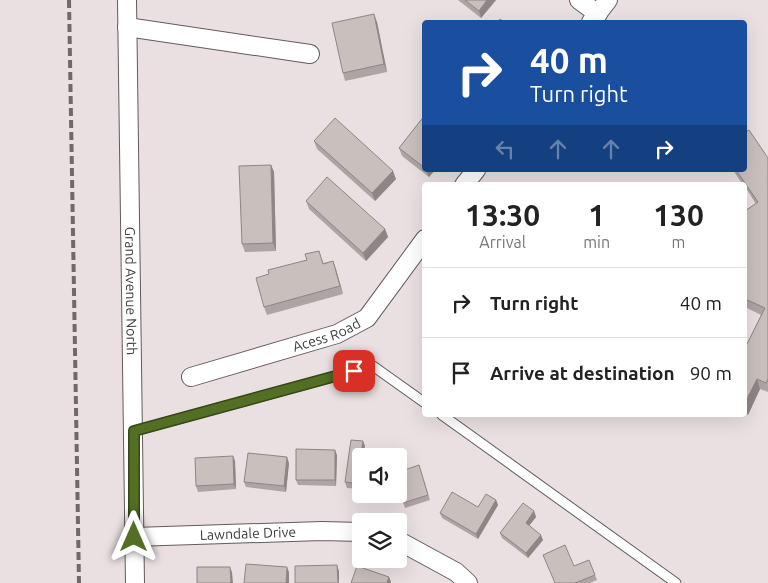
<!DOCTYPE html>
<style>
:root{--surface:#fff;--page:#f2f2f2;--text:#222;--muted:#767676;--line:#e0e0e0}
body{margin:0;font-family:Ubuntu,sans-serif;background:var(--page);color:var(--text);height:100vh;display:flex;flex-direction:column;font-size:19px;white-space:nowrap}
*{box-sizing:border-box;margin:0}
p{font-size:16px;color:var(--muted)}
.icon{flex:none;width:28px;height:28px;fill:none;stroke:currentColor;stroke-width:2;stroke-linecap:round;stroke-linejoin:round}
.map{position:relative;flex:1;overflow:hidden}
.sheet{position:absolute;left:422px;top:182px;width:325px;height:235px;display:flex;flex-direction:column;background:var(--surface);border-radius:5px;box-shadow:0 5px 20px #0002}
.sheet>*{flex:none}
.hud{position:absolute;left:422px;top:20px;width:325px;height:152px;border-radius:5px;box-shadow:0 5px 20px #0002;background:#1a4fa0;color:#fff;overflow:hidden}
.tools{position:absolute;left:352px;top:448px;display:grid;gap:10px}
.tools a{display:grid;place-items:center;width:55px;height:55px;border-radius:5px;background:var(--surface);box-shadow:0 5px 20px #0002;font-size:25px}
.pin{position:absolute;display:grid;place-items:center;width:42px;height:42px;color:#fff;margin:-21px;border-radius:10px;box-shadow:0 2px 8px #0006}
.me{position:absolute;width:55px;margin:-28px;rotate:0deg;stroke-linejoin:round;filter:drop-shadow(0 0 4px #0008)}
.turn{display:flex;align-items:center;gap:18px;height:105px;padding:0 25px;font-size:22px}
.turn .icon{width:65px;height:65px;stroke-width:2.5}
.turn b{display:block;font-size:35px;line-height:42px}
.lanes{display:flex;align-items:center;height:48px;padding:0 25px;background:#0003;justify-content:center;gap:25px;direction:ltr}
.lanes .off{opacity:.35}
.eta{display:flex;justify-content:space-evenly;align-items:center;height:85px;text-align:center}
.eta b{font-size:30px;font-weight:700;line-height:35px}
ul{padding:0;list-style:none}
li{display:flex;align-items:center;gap:15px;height:70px;padding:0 25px;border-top:1px solid var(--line)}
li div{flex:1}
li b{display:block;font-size:19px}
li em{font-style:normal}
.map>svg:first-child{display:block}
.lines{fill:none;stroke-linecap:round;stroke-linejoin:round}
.lane-casing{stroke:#635b5c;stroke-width:11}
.street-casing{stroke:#635b5c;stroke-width:20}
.lane{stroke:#fff;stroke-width:9}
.street{stroke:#fff;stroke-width:18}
.rail{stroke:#6f696a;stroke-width:4;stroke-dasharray:8 4;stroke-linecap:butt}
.wall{fill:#ada4a3}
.shaded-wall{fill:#8d8684}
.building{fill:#c9bfbd;stroke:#8d8684}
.route-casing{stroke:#354817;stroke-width:12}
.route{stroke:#526f24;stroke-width:9}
.labels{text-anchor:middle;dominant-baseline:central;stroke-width:4;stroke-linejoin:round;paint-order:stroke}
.street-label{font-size:14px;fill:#3e3a3a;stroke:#f8edef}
</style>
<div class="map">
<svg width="768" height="583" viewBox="0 0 768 583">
<rect width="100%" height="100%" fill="#eae0e2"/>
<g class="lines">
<defs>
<g id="lane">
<path d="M442,415L676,583"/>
<path d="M134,431L373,366L425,403"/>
</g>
<g id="street">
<path id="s1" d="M127,0L135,583"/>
<path d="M579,0L598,14"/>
<path d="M591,22L608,0"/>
<path d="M127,27L310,54"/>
<path d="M464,185L476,170"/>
<path id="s2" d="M191,377L337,334L367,318L425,239"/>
<path id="s3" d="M134,537L322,531L361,532"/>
<path d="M399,541L456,572L468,583"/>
</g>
</defs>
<use href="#lane" class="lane-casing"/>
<use href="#street" class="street-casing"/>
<use href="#lane" class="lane"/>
<use href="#street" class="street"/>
<path class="rail" d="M69,0L79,583"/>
</g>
<g class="wall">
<path d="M458,0H496L481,18Z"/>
<path d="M377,22L387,72L345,81L343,73Z"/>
<path d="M425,115V170H435L429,177L402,156L399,148Z"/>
<path d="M314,141L396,179L375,201L317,149Z"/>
<path d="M768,158V392L760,389L748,415L745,413V348L761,315L745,307V211L756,204L745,187V185H743L733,170H745Z"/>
<path d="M271,165L274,172L276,251L245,252L242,244Z"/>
<path d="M306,201L385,229L388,237L366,261L309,209Z"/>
<path d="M322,259L323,263L333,261L343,294L267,315L264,307Z"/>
<path d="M365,446L361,456V489L347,488L345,482Z"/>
<path d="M337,455L336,486L298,485L296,480Z"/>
<path d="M233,456L235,461L236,489L198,492L196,486Z"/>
<path d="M289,463L286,492L246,487L244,482Z"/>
<path d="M419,465L430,500L405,508L399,490Z"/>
<path d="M496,500L498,505L478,539L442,518L440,513L478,507Z"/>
<path d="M534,511L536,517L529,526L543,540L528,558L502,538L500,533Z"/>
<path d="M589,560L597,580L590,583H554L574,566Z"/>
</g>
<g class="shaded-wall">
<path d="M487,0H496L481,18L479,11Z"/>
<path d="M374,14L377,22L387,72L384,64Z"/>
<path d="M271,165L274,172L276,251L273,243Z"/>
<path d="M426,170H435L429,177Z"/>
<path d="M393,171L396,179L375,201L372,193Z"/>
<path d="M385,229L388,237L366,261L363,253Z"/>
<path d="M333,261L336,269L343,294L340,286Z"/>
<path d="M757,379L760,389L748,415L745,406V403Z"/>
<path d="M363,441L365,446L363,456L361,454Z"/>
<path d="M335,450L337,455L336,486L335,480Z"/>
<path d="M233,456L235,461L236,489L234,484Z"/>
<path d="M287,457L289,463L286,492L284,486Z"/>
<path d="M496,500L498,505L478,539L476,534Z"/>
<path d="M534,511L536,517L527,528L526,523Z"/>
<path d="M541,535L543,540L528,558L526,553Z"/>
<path d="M337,565L339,571V583H338Z"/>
<path d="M230,567L232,572L233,583H231Z"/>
<path d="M287,567L289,572V583H286Z"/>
<path d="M389,577L391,582V583H387Z"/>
</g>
<g class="building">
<path d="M465,0H487L479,11Z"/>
<path d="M374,14L384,64L343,73L332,23Z"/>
<path d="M500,19L504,22H498Z"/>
<path d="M425,115V168L399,148Z"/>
<path d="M335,118L393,171L372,193L314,141Z"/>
<path d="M749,130L768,158V379L766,383L757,379L745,403V348L765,308L745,299V211L758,202L736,170H745V132Z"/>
<path d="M271,165L273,243L242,244L239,166Z"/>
<path d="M327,177L385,229L363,253L306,201Z"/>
<path d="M319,251L323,264L333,261L340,286L264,307L256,278L269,274L268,270L307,260L305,254Z"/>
<path d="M351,440L363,441L361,454L380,456H361V484L345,482Z"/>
<path d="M296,449L335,450V480H296Z"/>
<path d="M248,453L287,457L284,486L244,482Z"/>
<path d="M233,456L234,484L196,486L195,458Z"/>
<path d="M419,465L428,495L403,503L399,490V472Z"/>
<path d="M452,492L478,507L486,494L496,500L476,534L440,513Z"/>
<path d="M523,503L534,511L526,523L541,535L526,553L500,533Z"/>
<path d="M565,545L574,566L589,560L595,575L575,583H555L543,555Z"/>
<path d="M246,564L287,567L286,583H244Z"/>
<path d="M337,565L338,583H295V566Z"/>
<path d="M357,566L389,577L387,583H351Z"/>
<path d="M197,567H230L231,583H197Z"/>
</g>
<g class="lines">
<defs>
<path id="route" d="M134,537V431L354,371"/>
</defs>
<use href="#route" class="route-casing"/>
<use href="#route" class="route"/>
</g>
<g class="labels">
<g class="street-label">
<text stroke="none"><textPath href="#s1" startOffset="291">Grand Avenue North</textPath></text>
<text stroke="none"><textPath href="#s2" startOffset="142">Acess Road</textPath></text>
<text stroke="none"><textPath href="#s3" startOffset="114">Lawndale Drive</textPath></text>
</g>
</g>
</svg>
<div class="tools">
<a><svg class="icon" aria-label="sound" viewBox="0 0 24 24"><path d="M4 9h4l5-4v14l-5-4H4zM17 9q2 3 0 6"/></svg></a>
<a><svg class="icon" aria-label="layers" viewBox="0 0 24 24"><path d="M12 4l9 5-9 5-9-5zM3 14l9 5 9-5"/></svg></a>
</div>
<div class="pin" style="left:354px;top:371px;background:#d93025"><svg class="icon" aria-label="arrive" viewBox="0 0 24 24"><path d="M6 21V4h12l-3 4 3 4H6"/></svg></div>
<svg class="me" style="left:134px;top:537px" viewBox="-20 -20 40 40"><path d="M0-17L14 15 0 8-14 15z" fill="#526f24" stroke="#fff" stroke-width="4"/></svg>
<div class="hud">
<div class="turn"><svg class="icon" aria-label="right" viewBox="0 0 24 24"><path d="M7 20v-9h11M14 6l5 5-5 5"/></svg><div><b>40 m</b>Turn right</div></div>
<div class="lanes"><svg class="icon off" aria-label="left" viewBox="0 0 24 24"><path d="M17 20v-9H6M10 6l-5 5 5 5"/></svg><svg class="icon off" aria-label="ahead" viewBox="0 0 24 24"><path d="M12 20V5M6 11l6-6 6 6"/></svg><svg class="icon off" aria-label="ahead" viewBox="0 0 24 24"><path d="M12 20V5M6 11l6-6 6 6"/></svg><svg class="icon" aria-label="right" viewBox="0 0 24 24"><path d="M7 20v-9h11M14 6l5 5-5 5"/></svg></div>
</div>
<section class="sheet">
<div class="eta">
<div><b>13:30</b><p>Arrival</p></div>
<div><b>1</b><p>min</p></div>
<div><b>130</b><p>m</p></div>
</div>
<ul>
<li><svg class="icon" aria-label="right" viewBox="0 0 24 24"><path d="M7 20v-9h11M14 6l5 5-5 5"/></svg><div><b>Turn right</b></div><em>40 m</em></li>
<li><svg class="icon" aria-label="arrive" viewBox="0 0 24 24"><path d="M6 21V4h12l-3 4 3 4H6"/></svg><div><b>Arrive at destination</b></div><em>90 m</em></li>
</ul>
</section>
</div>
